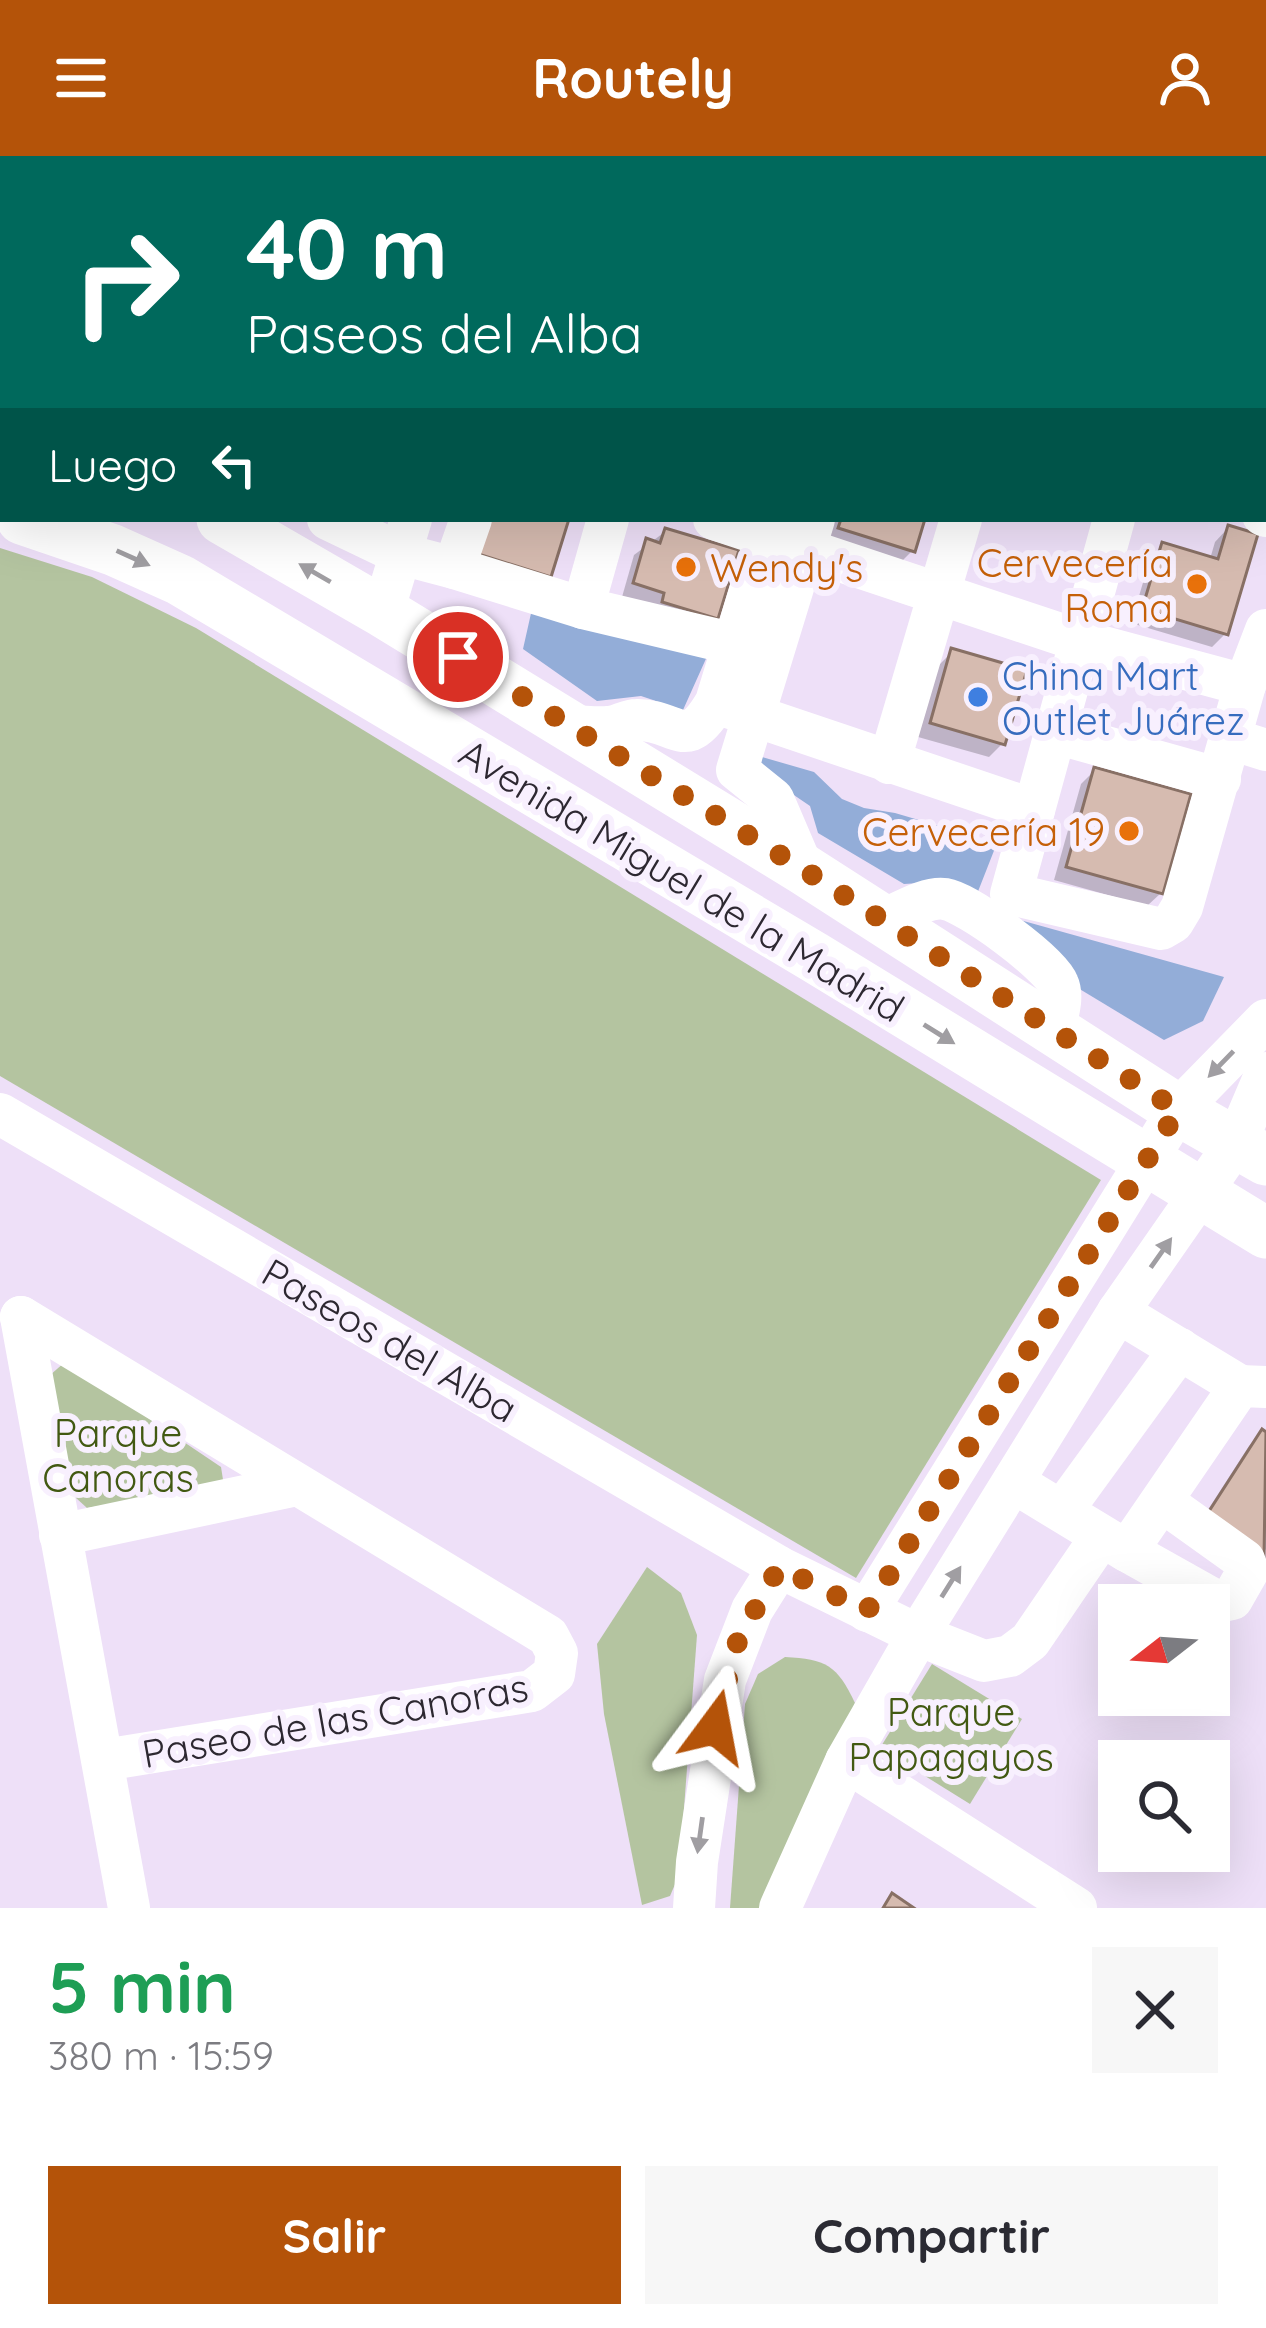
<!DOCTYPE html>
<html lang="es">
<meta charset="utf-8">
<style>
:root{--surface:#fff;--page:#f7f7f7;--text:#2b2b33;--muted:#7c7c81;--accent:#b45309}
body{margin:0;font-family:Quicksand,sans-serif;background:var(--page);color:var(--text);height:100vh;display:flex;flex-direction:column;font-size:45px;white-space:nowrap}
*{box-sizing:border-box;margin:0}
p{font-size:39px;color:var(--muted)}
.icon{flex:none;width:66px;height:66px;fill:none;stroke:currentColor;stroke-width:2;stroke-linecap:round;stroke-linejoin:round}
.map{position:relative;height:1752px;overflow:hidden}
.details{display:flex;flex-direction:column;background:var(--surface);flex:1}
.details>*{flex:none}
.guide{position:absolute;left:0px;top:0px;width:1266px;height:366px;box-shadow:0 12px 48px #0002;background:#00695c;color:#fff;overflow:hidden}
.needle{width:78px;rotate:253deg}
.tools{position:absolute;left:1098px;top:1428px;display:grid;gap:24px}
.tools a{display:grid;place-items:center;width:132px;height:132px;border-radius:0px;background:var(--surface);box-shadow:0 12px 48px #0002;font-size:60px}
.pin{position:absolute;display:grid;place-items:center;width:102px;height:102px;color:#fff;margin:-51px;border:6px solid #fff;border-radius:50%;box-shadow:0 3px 12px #0007}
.me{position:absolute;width:132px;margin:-66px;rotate:13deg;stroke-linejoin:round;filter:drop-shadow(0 0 9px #0008)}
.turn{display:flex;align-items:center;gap:42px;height:252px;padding:0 48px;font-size:54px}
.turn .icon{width:156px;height:156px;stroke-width:2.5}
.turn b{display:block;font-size:84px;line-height:102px}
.then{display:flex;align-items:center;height:114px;padding:0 48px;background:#0003;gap:24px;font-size:45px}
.round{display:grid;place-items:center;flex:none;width:126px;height:126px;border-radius:0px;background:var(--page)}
.summary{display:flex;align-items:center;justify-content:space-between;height:204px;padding:0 48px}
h1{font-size:72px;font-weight:700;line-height:90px;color:#1e9e55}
.cta{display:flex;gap:24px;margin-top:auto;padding:24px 48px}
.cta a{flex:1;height:138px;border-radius:0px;background:var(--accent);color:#fff;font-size:48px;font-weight:700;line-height:138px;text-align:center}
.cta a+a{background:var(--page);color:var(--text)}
header{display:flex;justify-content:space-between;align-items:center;height:156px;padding:0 48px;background:var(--accent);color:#fff;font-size:54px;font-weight:700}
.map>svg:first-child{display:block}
.green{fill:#b4c4a0}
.water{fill:#93add8}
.shadow{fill:#0003}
.building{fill:#d6bbb0;stroke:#887065;stroke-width:3}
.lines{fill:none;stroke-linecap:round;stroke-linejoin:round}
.minor{stroke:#fff;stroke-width:42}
.major{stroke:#fff;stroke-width:51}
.oneway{fill:#a09ea2}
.route{stroke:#b45309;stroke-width:21;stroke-dasharray:0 37.8}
.food-dot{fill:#e8710a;stroke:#f8f0fe;stroke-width:4.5}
.shop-dot{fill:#3f7fe0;stroke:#f8f0fe;stroke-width:4.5}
.labels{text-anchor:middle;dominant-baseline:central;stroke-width:12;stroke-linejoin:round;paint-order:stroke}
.food-label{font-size:39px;fill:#c56008;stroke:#f8f0fe;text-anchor:end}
.shop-label{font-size:39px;fill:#366cbe;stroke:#f8f0fe;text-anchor:start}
.street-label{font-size:39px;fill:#2d2831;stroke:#f8f0fe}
.park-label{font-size:39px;fill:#425912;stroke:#f8f0fe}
</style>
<header><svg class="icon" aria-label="menu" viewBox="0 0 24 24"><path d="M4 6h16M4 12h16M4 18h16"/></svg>Routely<svg class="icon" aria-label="person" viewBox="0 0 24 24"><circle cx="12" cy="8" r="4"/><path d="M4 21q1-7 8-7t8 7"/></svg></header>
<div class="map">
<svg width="1266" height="1752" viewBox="0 0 1266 1752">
<rect width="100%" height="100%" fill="#eee0f8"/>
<g class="green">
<path d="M0,392L92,421L196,472L1101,1024L856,1422L0,920Z"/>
<path d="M65,1206L221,1311L224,1330L87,1352L75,1341L49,1220Z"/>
<path d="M647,1411L681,1437L697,1479L679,1719L670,1740L642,1749L604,1558L597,1488Z"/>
<path d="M785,1501C826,1503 837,1509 855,1547L770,1752H730L745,1548L758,1518Z"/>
<path d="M932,1508L1022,1563L970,1648L880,1592Z"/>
</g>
<g class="water">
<path d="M534,444L709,496L683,554L641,540L597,545L523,493Z"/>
<path d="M762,601L814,616L842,643L864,652L895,657L997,687L977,738L935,726L904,728L818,677L810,650L760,616Z"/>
<path d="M1020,764L1224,821L1203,865L1164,884L1068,826Z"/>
</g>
<g class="shadow">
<path d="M42,0H365L374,3H44Z"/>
<path d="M834,363H922L912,395L899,408L827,385Z"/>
<path d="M1228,372L1226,477L1212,491L1131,467L1150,403L1163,389L1210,403L1215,386Z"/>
<path d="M666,375L715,461L702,475L622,441L634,399Z"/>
<path d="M952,496L1002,588L989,601L918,581L939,509Z"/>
<path d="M1095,614L1161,737L1147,750L1054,724L1081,628Z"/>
<path d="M1262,1277L1266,1279V1393L1261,1400L1193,1377L1249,1290Z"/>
</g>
<g class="building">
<path d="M69,0H339L338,3Z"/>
<path d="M597,0H891L901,3H596Z"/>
<path d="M1263,115L1266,116V307L1263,306Z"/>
<path d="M485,363H569L551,421L475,397Z"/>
<path d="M841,363H925L915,396L838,372Z"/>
<path d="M1228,369L1258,378L1228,479L1142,453L1162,386L1218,403Z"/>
<path d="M665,372L739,394L718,463L662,446L664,437L633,427L646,382L660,387Z"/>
<path d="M951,492L1027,514L1005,589L930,567Z"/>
<path d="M1094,611L1191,638L1163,738L1066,711Z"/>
<path d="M1262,1273L1266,1276L1264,1402L1204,1363Z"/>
<path d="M892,1737L914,1752H883Z"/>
</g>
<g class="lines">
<g class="minor">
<path d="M500,0L509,3"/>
<path d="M966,0L976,3"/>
<path d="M578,3L579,0"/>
<path d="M0,26L3,27"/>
<path d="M1263,92H1266"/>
<path d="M0,208L3,209"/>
<path d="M1263,359L1266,360"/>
<path d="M328,363L401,398L454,412"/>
<path d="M471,363L454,412L583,452"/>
<path d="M608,363L583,452L760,494"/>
<path d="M714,363L1081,485L1245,529"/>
<path d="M1114,363L1011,738L1161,773L1173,766L1182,751L1245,529L1266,474"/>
<path d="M383,456L411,363"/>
<path d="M728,551L1034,654"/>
<path d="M569,570C582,570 596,572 608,571C617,571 627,564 636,564C678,563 685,599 716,546L772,363"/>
<path d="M1056,577L1220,623"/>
<path d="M1231,583L1266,594"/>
<path d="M889,607L961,363"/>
<path d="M803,713L773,643L737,614L814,363"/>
<path d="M883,764C900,757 927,740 945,743C968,747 1050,807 1058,828C1064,841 1057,861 1054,875"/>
<path d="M0,958L779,1411L918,1479L984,1505L1010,1500L1030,1485L1101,1381"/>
<path d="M1118,1156L1240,1230"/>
<path d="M21,1161L548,1480L557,1497L554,1518L532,1535L104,1604"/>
<path d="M21,1161L129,1752"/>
<path d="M1013,1326L1127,1395L1240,1230L1266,1231"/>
<path d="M1062,1355L1180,1193"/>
<path d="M60,1379L297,1329"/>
<path d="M1127,1395L1218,1446L1232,1443L1248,1415L1244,1404L1163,1346"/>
<path d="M867,1455L1178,954L1266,864"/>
<path d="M846,1605L1076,1752"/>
<path d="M694,1752L697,1706L725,1524L752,1454L779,1411"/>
<path d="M780,1752L846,1605L918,1479L1118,1156L1237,985L1266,917"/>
</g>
<g class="major">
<path d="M0,275L3,276"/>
<path d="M22,363L113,394L180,424L814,801L1266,1077"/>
<path d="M222,363L383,456L803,713L1178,954L1266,1004"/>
</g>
</g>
<defs><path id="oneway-solid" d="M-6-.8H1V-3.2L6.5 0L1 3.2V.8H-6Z" transform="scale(3)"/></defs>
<g class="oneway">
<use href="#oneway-solid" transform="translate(133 402) rotate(24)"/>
<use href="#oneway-solid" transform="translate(315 417) rotate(-150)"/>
<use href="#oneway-solid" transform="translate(939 878) rotate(32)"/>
<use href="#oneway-solid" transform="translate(1221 908) rotate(134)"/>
<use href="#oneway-solid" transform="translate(1161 1097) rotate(-55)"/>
<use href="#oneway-solid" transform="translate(951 1426) rotate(-58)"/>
<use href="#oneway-solid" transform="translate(700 1679) rotate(98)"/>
</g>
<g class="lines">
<path class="route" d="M458,501L803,713L1178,954L867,1455L779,1411L738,1484L715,1571"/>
</g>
<g class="food-dot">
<circle cx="686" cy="411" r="12"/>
<circle cx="1197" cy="428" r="12"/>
<circle cx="1129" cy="675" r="12"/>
</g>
<circle class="shop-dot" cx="978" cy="541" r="12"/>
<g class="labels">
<g class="food-label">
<text x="1173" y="406">Cervecería<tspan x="1173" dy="45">Roma</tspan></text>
<text x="710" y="411" text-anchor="start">Wendy's</text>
<text x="1105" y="675">Cervecería 19</text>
</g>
<g class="shop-label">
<text x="1002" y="519">China Mart<tspan x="1002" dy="45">Outlet Juárez</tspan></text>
</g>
<g class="street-label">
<text transform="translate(682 724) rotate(31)">Avenida Miguel de la Madrid</text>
<text transform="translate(390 1184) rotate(30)">Paseos del Alba</text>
<text transform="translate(335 1564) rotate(-10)">Paseo de las Canoras</text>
</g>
<g class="park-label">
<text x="118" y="1276">Parque<tspan x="118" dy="45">Canoras</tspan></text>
<text x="951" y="1555">Parque<tspan x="951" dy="45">Papagayos</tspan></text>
</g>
</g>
</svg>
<div class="tools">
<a><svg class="needle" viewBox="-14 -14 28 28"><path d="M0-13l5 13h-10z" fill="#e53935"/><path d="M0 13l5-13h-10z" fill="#7c7c81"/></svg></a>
<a><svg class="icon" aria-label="search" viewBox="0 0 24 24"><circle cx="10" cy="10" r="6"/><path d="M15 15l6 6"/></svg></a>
</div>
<div class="pin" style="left:458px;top:501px;background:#d93025"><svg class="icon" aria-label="arrive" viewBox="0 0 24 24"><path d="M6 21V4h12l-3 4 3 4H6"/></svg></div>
<svg class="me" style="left:715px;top:1571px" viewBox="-20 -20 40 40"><path d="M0-17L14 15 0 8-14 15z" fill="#b45309" stroke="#fff" stroke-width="4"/></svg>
<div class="guide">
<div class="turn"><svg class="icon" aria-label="right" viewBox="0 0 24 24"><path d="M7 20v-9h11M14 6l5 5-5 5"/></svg><div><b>40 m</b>Paseos del Alba</div></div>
<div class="then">Luego<svg class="icon" aria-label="left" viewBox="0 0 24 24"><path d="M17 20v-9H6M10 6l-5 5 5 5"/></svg></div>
</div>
</div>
<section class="details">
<div class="summary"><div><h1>5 min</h1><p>380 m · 15:59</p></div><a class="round"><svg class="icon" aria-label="close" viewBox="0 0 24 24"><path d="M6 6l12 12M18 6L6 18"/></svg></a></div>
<div class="cta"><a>Salir</a><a>Compartir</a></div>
</section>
